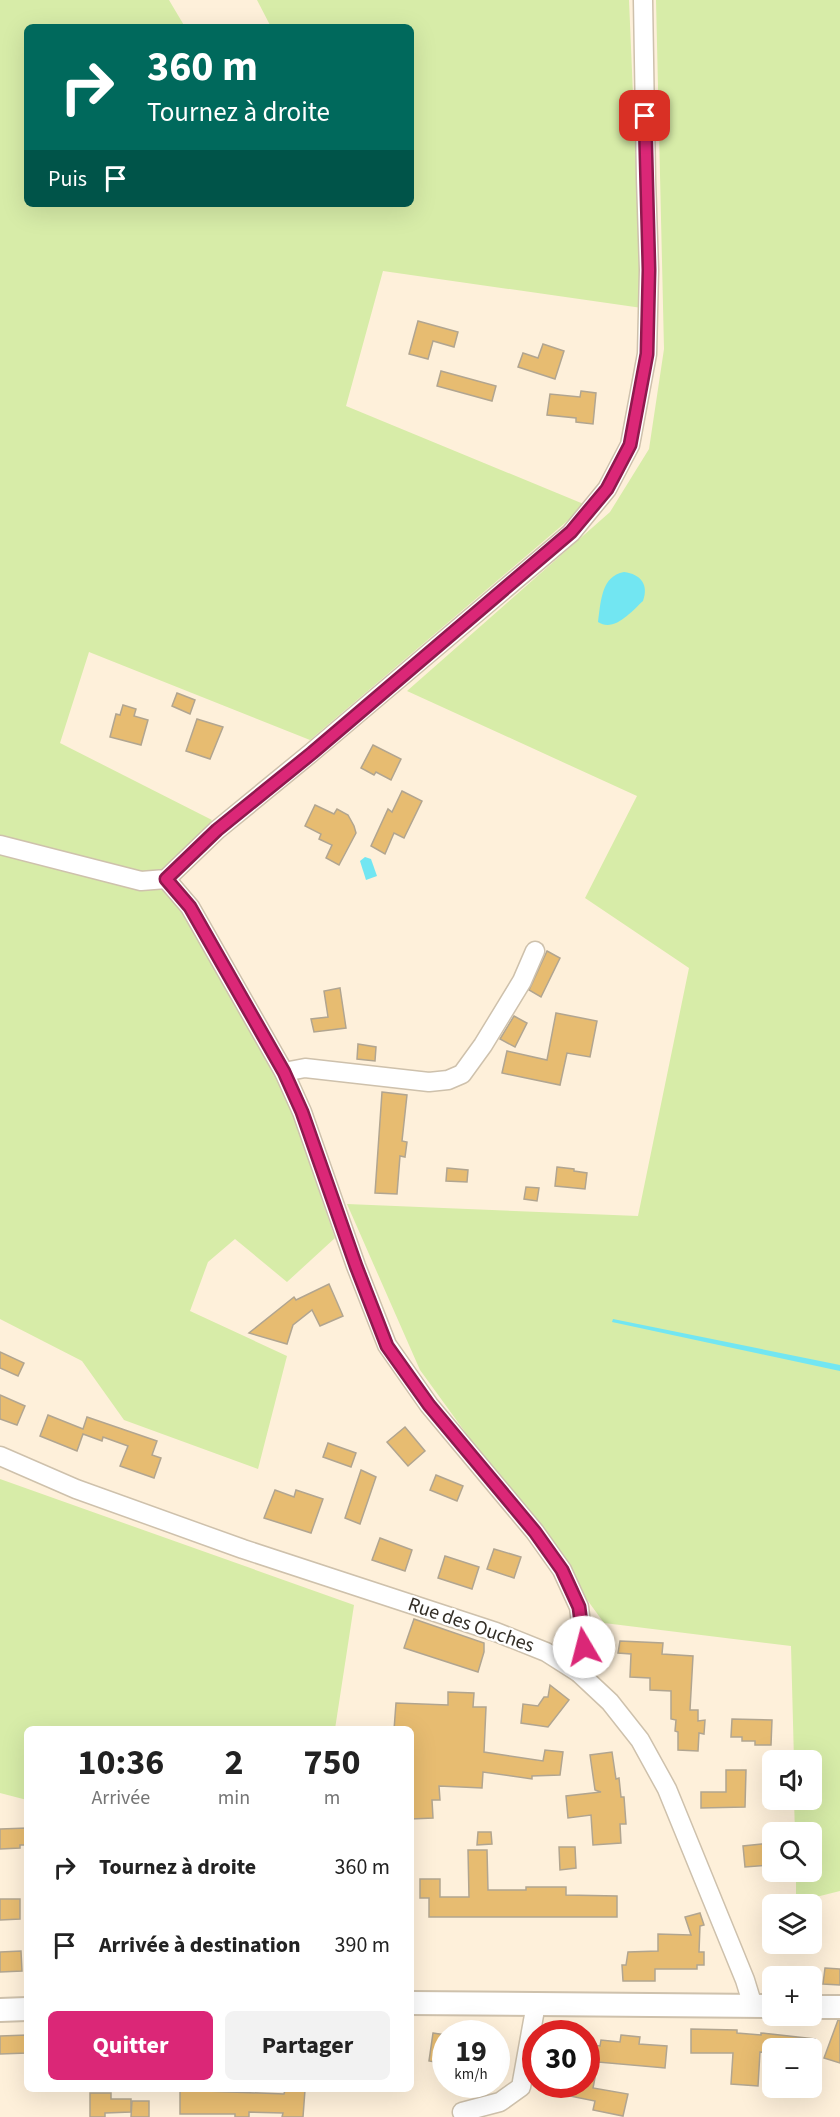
<!DOCTYPE html>
<html lang="fr">
<meta charset="utf-8">
<style>
:root{--surface:#fff;--page:#f2f2f2;--text:#222;--muted:#767676;--accent:#db2777}
body{margin:0;font-family:"Source Sans 3",sans-serif;background:var(--page);color:var(--text);height:100vh;display:flex;flex-direction:column;font-size:22px;white-space:nowrap}
*{box-sizing:border-box;margin:0}
p{font-size:20px;color:var(--muted)}
.icon{flex:none;width:33px;height:33px;fill:none;stroke:currentColor;stroke-width:2;stroke-linecap:round;stroke-linejoin:round}
.map{position:relative;flex:1;overflow:hidden}
.drawer{position:absolute;left:24px;top:1726px;width:390px;height:366px;display:flex;flex-direction:column;background:var(--surface);border-radius:9px;box-shadow:0 6px 24px #0002}
.drawer>*{flex:none}
.guide{position:absolute;left:24px;top:24px;width:390px;height:183px;border-radius:9px;box-shadow:0 6px 24px #0002;background:#00695c;color:#fff;overflow:hidden}
.buttons{position:absolute;left:762px;top:1750px;display:grid;gap:12px}
.buttons a{display:grid;place-items:center;width:60px;height:60px;border-radius:9px;background:var(--surface);box-shadow:0 6px 24px #0002;font-size:30px}
.speed{position:absolute;left:432px;top:2020px;display:flex;gap:12px;font-size:30px;font-weight:700;text-align:center}
.speed>*{display:grid;place-content:center;width:78px;height:78px;border-radius:50%;background:var(--surface);box-shadow:0 6px 24px #0002;line-height:1}
.speed small{font-size:15px;font-weight:400}
.speed .limit{border:9px solid #d22;background:#fff;color:#111}
.pin{position:absolute;display:grid;place-items:center;width:51px;height:51px;color:#fff;margin:-26px;border-radius:12px;box-shadow:0 3px 9px #0006}
.me{position:absolute;width:66px;margin:-33px;rotate:352deg;stroke-linejoin:round;filter:drop-shadow(0 0 4px #0008)}
.turn{display:flex;align-items:center;gap:21px;height:126px;padding:0 24px;font-size:27px}
.turn .icon{width:78px;height:78px;stroke-width:2.5}
.turn b{display:block;font-size:42px;line-height:51px}
.then{display:flex;align-items:center;height:57px;padding:0 24px;background:#0003;gap:12px;font-size:22px}
.eta{display:flex;justify-content:space-evenly;align-items:center;height:102px;text-align:center}
.eta b{font-size:36px;font-weight:700;line-height:42px}
.primary-button{display:flex;gap:12px;margin-top:auto;padding:12px 24px}
.primary-button a{flex:1;height:69px;border-radius:9px;background:var(--accent);color:#fff;font-size:24px;font-weight:700;line-height:69px;text-align:center}
.primary-button a+a{background:var(--page);color:var(--text)}
ul{padding:0;list-style:none}
li{display:flex;align-items:center;gap:18px;height:78px;padding:0 24px}
li div{flex:1}
li b{display:block;font-size:22px}
li em{font-style:normal}
.map>svg:first-child{display:block}
.green{fill:#d7eca8}
.water{fill:#72e6f2}
.building{fill:#e7bc71;stroke:#b1a590;stroke-width:1.5}
.lines{fill:none;stroke-linecap:round;stroke-linejoin:round}
.minor-casing{stroke:#cec1ac;stroke-width:21}
.major-casing{stroke:#cec1ac;stroke-width:26}
.minor{stroke:#fff;stroke-width:18}
.major{stroke:#fff;stroke-width:22}
.route-casing{stroke:#8e194d;stroke-width:15}
.route{stroke:#db2777;stroke-width:10}
.labels{text-anchor:middle;dominant-baseline:central;stroke-width:4.5;stroke-linejoin:round;paint-order:stroke}
.street-label{font-size:20px;fill:#332e26;stroke:#fff}
</style>
<div class="map">
<svg width="840" height="2117" viewBox="0 0 840 2117">
<rect width="100%" height="100%" fill="#fef0da"/>
<g class="green">
<path d="M0,0H169L185,27H27V204H411V27H271L257,0H629L642,308L383,271L346,406L586,505L310,740L89,652L60,743L212,820L175,889L275,1063L335,1238L287,1282L235,1239L208,1262L190,1311L287,1356L258,1469L124,1420L82,1361L0,1319Z"/>
<path d="M656,0H840V1891L796,1902V1872H812V1833H795L794,1800H812V1761H794L791,1646L604,1623L420,1370L347,1204L638,1216L689,968L585,898L637,796L407,691L610,512L649,449L664,349Z"/>
<path d="M0,1479L354,1605L335,1729L27,1730V1800L0,1793Z"/>
</g>
<g class="water">
<path d="M624,572C641,574 649,585 643,601C632,611 614,633 598,622C601,602 601,576 624,572Z"/>
<path d="M365,857L371,859L377,876L366,880L360,861Z"/>
<path d="M613,1319L840,1365V1371L612,1322Z"/>
</g>
<g class="building">
<path d="M418,321L458,332L454,347L433,341L428,359L409,354Z"/>
<path d="M543,344L564,351L555,379L518,367L523,353L538,358Z"/>
<path d="M441,371L496,386L492,401L437,386Z"/>
<path d="M581,391L596,393L593,424L576,422V418L547,415L550,394L580,397Z"/>
<path d="M177,693L195,700L190,714L172,706Z"/>
<path d="M123,705L136,709L134,716L148,720L141,745L110,737L116,714L120,715Z"/>
<path d="M197,719L223,727L210,759L186,751Z"/>
<path d="M373,745L401,759L391,780L376,772L374,775L361,768Z"/>
<path d="M402,791L422,801L404,838L394,833L385,854L371,846L388,809L392,812Z"/>
<path d="M315,805L334,814L337,809L348,815L354,826L356,833L339,865L326,858L332,845L319,839L321,834L305,826Z"/>
<path d="M547,951L560,958L541,997L529,990Z"/>
<path d="M340,988L346,1028L314,1032L311,1019L328,1017L324,991Z"/>
<path d="M556,1013L597,1021L590,1057L567,1053L560,1085L502,1073L507,1051L547,1060Z"/>
<path d="M514,1016L527,1023L515,1047L500,1039Z"/>
<path d="M358,1044L376,1047L375,1061L357,1059Z"/>
<path d="M382,1092L407,1095L402,1141L407,1142L405,1157L400,1156L397,1194L375,1193Z"/>
<path d="M557,1167L574,1169V1171L587,1173L585,1189L555,1186Z"/>
<path d="M447,1168L468,1170L467,1182L446,1181Z"/>
<path d="M526,1187L539,1188L537,1201L524,1199Z"/>
<path d="M329,1284L343,1316L320,1326L312,1310L293,1325L287,1344L249,1333L294,1297L296,1300Z"/>
<path d="M0,1352L24,1363L18,1376L0,1368Z"/>
<path d="M0,1395L25,1406L17,1425L0,1419Z"/>
<path d="M48,1415L83,1429L87,1417L157,1441L152,1455L161,1458L154,1478L120,1466L128,1446L103,1437L102,1441L83,1434L77,1451L40,1436Z"/>
<path d="M405,1427L425,1451L408,1466L387,1442Z"/>
<path d="M328,1443L356,1453L351,1467L323,1457Z"/>
<path d="M361,1470L376,1477L360,1524L345,1518Z"/>
<path d="M436,1475L463,1486L457,1501L430,1490Z"/>
<path d="M275,1490L294,1497L296,1490L323,1499L311,1533L264,1518Z"/>
<path d="M380,1538L412,1550L405,1571L372,1560Z"/>
<path d="M494,1549L521,1557L514,1578L487,1569Z"/>
<path d="M445,1556L479,1567L472,1589L438,1578Z"/>
<path d="M414,1619L484,1643V1652L478,1672L404,1648Z"/>
<path d="M620,1641L663,1643L662,1654L693,1656L690,1710H698V1721L705,1720L704,1734L699,1733L698,1751L678,1750V1732L675,1731L676,1720L671,1719V1691L650,1690V1678L630,1677L631,1654L618,1653Z"/>
<path d="M550,1685L569,1700L548,1727L521,1723L523,1704L538,1706L544,1697H548Z"/>
<path d="M448,1692L474,1693L473,1707H486L484,1752L543,1761L545,1750L563,1752L560,1775L532,1776V1779L483,1772L482,1788L439,1786L440,1800H432L433,1818L411,1819V1730H394L396,1703L448,1705Z"/>
<path d="M732,1719L772,1720L771,1745H755V1741H742V1737H731Z"/>
<path d="M612,1752L616,1779L619,1778L621,1797H624L626,1824H620L621,1843L593,1845L591,1815L568,1818L566,1796L601,1792L595,1790L590,1755Z"/>
<path d="M726,1770H746L745,1807L701,1808V1792H726Z"/>
<path d="M27,1828V1845H20V1848L0,1849V1829Z"/>
<path d="M478,1832H491L492,1844L477,1845Z"/>
<path d="M772,1843V1865L745,1867L743,1846Z"/>
<path d="M559,1847H575L576,1868L560,1870Z"/>
<path d="M468,1850H487L488,1890H526V1887H566V1895L617,1896V1917H429V1898H420V1879H440V1897H469Z"/>
<path d="M0,1899H20V1919L0,1920Z"/>
<path d="M700,1913L704,1925L700,1926L699,1952H704V1965H697V1969H655V1981H623L622,1965H626L628,1952L658,1951V1934L691,1935L685,1917Z"/>
<path d="M21,1951L22,1971L0,1972V1952Z"/>
<path d="M825,1968L840,1969V1985L823,1984Z"/>
<path d="M838,2020H840V2063L824,2058Z"/>
<path d="M691,2029L737,2030V2033L761,2035V2033L815,2039L814,2049H772V2053L760,2052L758,2086L731,2084L733,2053H691Z"/>
<path d="M433,2033L446,2035V2064L429,2061Z"/>
<path d="M27,2035V2053L0,2054V2036Z"/>
<path d="M621,2035L640,2037L639,2044L667,2046L665,2068L598,2062L593,2088L628,2094L623,2116L593,2110L595,2101L545,2091L546,2085H586V2044L600,2046L601,2040L620,2042Z"/>
<path d="M180,2090L284,2094L285,2090H305L303,2117H282L283,2113L249,2112V2117H235V2114H180Z"/>
<path d="M90,2093H111V2099H131V2112L105,2113V2117H90Z"/>
<path d="M132,2101H149V2117H131Z"/>
</g>
<g class="lines">
<defs>
<g id="minor">
<path d="M0,845L141,881L166,879L217,830L311,753L571,533L607,489L630,445L647,354L649,270L646,179L643,0"/>
<path d="M166,879L190,907L284,1072L302,1112L356,1266L387,1345L429,1405L535,1532L562,1570L579,1607L584,1647L579,1673"/>
<path d="M284,1072L305,1068L429,1082L448,1080L462,1074L483,1045L522,981L535,951"/>
<path d="M0,1456L76,1489L243,1549L496,1632L546,1652L579,1673L610,1702L640,1740L667,1789L745,1980L753,2006"/>
<path d="M462,2112L500,2102L521,2087L536,2004"/>
</g>
<g id="major">
<path d="M411,2003L772,2006"/>
<path d="M812,2007H840"/>
<path d="M0,2010L27,2009"/>
</g>
</defs>
<use href="#minor" class="minor-casing"/>
<use href="#major" class="major-casing"/>
<use href="#minor" class="minor"/>
<use href="#major" class="major"/>
</g>
<g class="lines">
<defs>
<path id="route" d="M584,1647L579,1607L562,1570L535,1532L429,1405L387,1346L356,1266L302,1112L284,1072L190,907L166,879L217,830L312,753L571,532L607,489L630,445L647,354L649,270L645,116"/>
</defs>
<use href="#route" class="route-casing"/>
<use href="#route" class="route"/>
</g>
<g class="labels">
<g class="street-label">
<text transform="translate(471 1625) rotate(19)">Rue des Ouches</text>
</g>
</g>
</svg>
<div class="buttons">
<a><svg class="icon" aria-label="sound" viewBox="0 0 24 24"><path d="M4 9h4l5-4v14l-5-4H4zM17 9q2 3 0 6"/></svg></a>
<a><svg class="icon" aria-label="search" viewBox="0 0 24 24"><circle cx="10" cy="10" r="6"/><path d="M15 15l6 6"/></svg></a>
<a><svg class="icon" aria-label="layers" viewBox="0 0 24 24"><path d="M12 4l9 5-9 5-9-5zM3 14l9 5 9-5"/></svg></a>
<a>+</a>
<a>−</a>
</div>
<div class="speed"><div>19<small>km/h</small></div><div class="limit">30</div></div>
<div class="pin" style="left:645px;top:116px;background:#d93025"><svg class="icon" aria-label="arrive" viewBox="0 0 24 24"><path d="M6 21V4h12l-3 4 3 4H6"/></svg></div>
<svg class="me" style="left:584px;top:1647px" viewBox="-20 -20 40 40"><circle r="19" fill="#fff"/><path d="M0-13L10 11 0 6-10 11z" fill="#db2777"/></svg>
<div class="guide">
<div class="turn"><svg class="icon" aria-label="right" viewBox="0 0 24 24"><path d="M7 20v-9h11M14 6l5 5-5 5"/></svg><div><b>360 m</b>Tournez à droite</div></div>
<div class="then">Puis<svg class="icon" aria-label="arrive" viewBox="0 0 24 24"><path d="M6 21V4h12l-3 4 3 4H6"/></svg></div>
</div>
<section class="drawer">
<div class="eta">
<div><b>10:36</b><p>Arrivée</p></div>
<div><b>2</b><p>min</p></div>
<div><b>750</b><p>m</p></div>
</div>
<ul>
<li><svg class="icon" aria-label="right" viewBox="0 0 24 24"><path d="M7 20v-9h11M14 6l5 5-5 5"/></svg><div><b>Tournez à droite</b></div><em>360 m</em></li>
<li><svg class="icon" aria-label="arrive" viewBox="0 0 24 24"><path d="M6 21V4h12l-3 4 3 4H6"/></svg><div><b>Arrivée à destination</b></div><em>390 m</em></li>
</ul>
<div class="primary-button"><a>Quitter</a><a>Partager</a></div>
</section>
</div>
